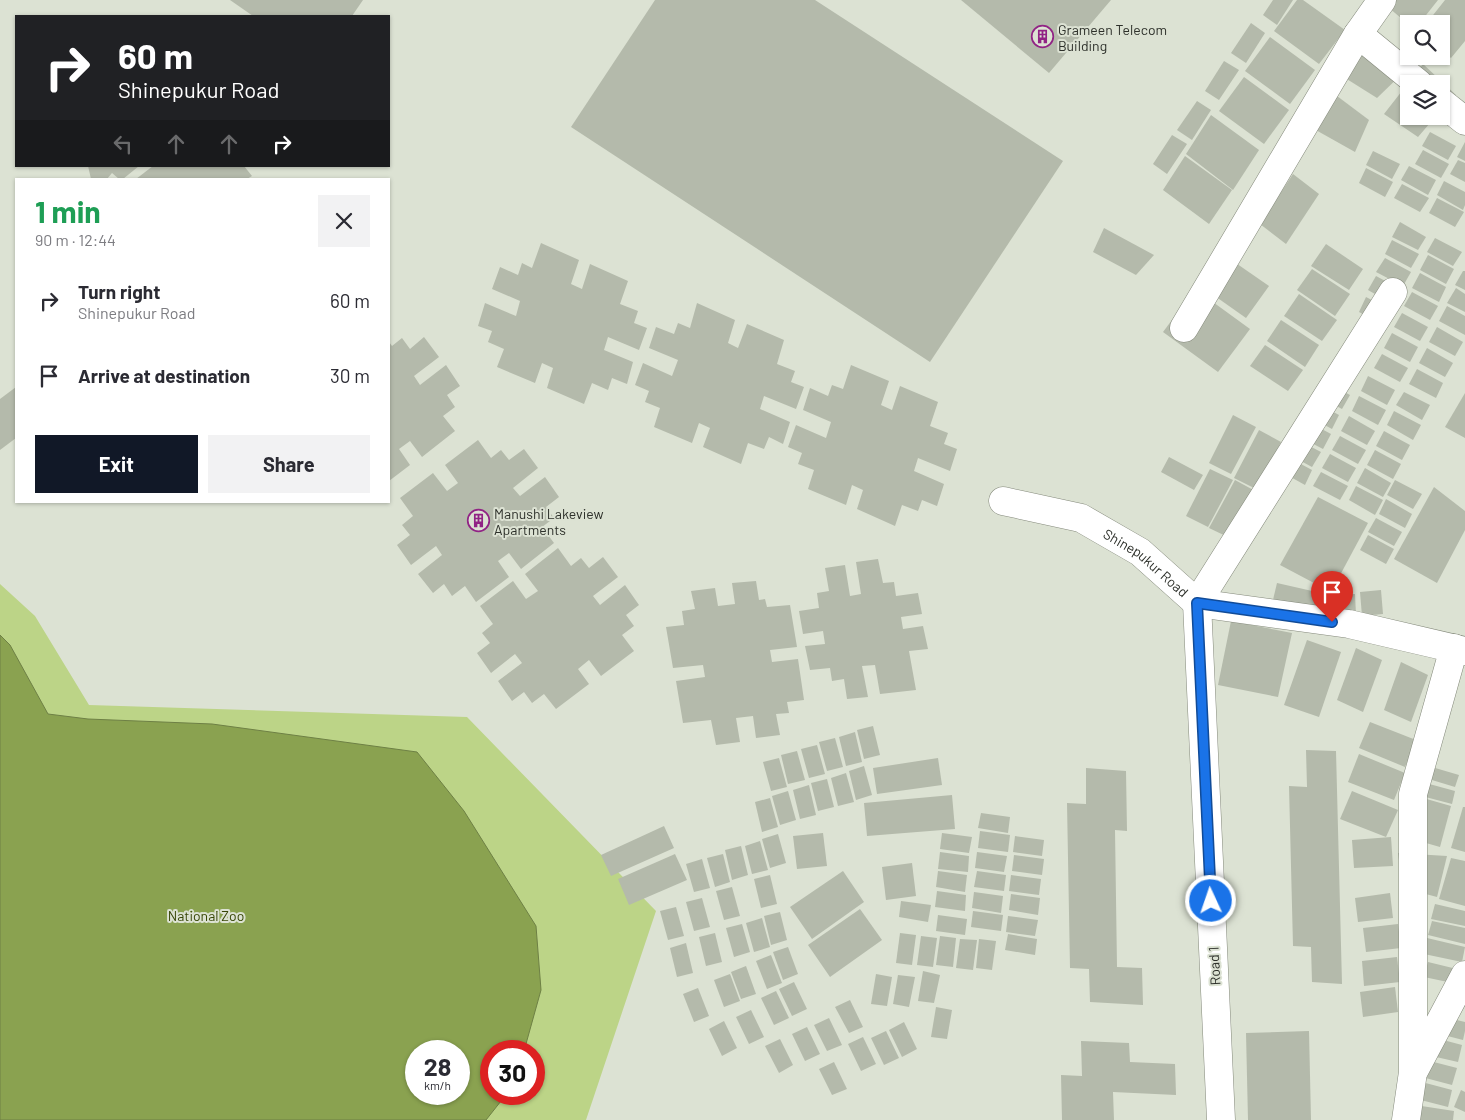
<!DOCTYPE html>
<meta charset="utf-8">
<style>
:root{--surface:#fff;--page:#f2f2f3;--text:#2b2b33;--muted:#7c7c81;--accent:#111827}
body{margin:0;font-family:Barlow,sans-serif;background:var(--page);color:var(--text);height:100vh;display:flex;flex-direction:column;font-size:19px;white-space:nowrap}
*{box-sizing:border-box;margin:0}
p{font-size:16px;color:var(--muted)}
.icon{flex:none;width:28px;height:28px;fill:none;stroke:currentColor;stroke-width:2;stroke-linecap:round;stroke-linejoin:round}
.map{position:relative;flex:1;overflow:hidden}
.drawer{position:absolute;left:15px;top:178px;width:375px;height:325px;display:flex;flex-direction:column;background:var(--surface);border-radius:0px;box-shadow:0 1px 4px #0004}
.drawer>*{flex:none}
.banner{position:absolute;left:15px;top:15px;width:375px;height:152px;border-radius:0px;box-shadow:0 1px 4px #0004;background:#202124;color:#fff;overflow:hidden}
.tools{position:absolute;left:1400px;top:15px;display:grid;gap:10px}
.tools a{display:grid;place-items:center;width:50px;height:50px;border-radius:0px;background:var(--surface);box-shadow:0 1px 4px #0004;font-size:25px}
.speed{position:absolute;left:405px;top:1040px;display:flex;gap:10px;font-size:25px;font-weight:700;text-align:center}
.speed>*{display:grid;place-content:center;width:65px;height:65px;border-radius:50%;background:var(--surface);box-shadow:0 1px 4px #0004;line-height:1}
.speed small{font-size:12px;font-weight:400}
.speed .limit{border:8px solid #d22;background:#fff;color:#111}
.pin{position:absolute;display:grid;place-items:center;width:42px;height:42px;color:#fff;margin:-51px -21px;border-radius:50% 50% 50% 0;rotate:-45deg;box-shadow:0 0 5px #0007}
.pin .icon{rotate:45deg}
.me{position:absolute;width:55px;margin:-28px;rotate:357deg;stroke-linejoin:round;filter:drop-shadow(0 0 4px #0008)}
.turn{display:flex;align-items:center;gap:18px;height:105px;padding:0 20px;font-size:22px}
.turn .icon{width:65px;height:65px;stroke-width:2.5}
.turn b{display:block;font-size:35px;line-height:42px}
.lanes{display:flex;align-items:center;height:48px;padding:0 20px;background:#0003;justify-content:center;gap:25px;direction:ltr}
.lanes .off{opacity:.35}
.round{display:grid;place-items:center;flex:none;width:52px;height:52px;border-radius:0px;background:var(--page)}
.headline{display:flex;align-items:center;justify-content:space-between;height:85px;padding:0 20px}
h1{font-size:30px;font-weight:700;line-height:38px;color:#1e9e55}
.cta{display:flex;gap:10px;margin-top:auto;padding:10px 20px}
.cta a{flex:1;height:58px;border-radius:0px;background:var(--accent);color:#fff;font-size:20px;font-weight:700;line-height:58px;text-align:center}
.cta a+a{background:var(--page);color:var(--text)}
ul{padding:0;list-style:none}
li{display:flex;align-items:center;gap:15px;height:75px;padding:0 20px}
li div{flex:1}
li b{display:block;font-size:19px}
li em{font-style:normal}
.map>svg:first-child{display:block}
.green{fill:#bcd487;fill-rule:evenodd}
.water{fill:#8aa250;stroke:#6e8045;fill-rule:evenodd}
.building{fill:#b4baab}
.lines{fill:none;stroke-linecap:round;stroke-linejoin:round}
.street-casing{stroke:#84897b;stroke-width:29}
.street{stroke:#fff;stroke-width:28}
.route-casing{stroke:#114b97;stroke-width:12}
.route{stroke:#1a73e8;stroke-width:9}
.labels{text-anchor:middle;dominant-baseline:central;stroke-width:4;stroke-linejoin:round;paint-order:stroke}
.poi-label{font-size:14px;fill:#2d302a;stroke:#dce2d3;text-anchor:start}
.street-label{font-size:14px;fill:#2d302a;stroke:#dce2d3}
.park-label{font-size:14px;fill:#374606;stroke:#dce2d3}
</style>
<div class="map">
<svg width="1465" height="1120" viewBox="0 0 1465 1120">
<rect width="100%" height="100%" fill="#dce2d3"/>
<path class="green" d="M0,584L35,616L89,705L467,717L656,911L586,1120H0ZM416,1051H459V1094H416ZM491,1051H534V1094H491Z"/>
<path class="water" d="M0,635L10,645L48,714L88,719L212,724L417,752L464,811L536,926L541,990L524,1051H491V1094H505L501,1101L486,1120H0ZM416,1051H459V1094H416Z"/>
<g class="building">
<path d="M230,0H363L352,16H253Z"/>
<path d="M655,0H815L1063,161L930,362L571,127Z"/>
<path d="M961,0H1111L1049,73Z"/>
<path d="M1273,0H1293L1277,25L1263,15Z"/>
<path d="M1297,0H1303L1345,30L1319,64L1274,31Z"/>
<path d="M1384,0H1438L1419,24H1408L1382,2Z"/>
<path d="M1445,0H1465V41L1451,58L1441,50V24H1426Z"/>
<path d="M1251,23L1265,33L1246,63L1231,53Z"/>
<path d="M1270,37L1315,70L1290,104L1245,71Z"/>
<path d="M1364,40L1407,69L1377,98L1342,76Z"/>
<path d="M1224,61L1239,70L1219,100L1205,91Z"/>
<path d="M1423,64L1456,95L1441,111V84H1409V116H1436L1418,137L1384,114Z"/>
<path d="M1244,77L1289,110L1264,144L1219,111Z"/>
<path d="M1329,90L1369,120L1355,152L1314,129Z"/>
<path d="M1197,101L1211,110L1192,140L1177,130Z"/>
<path d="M1211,115L1259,150L1233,190L1186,154Z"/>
<path d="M1430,132L1456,146L1448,160L1422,146Z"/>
<path d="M1172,135L1187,144L1167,174L1153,164Z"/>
<path d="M1465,142V161L1457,157Z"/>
<path d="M1423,150L1449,164L1441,178L1415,164Z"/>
<path d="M1373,151L1400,164L1392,179L1366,165Z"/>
<path d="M1185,156L1232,190L1209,224L1163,190Z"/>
<path d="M1458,160L1465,163V182L1450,174Z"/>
<path d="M88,166H139L123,179H119L112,173L107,179H91Z"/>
<path d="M153,166H244L252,176L247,179H136Z"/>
<path d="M1409,166L1436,180L1428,195L1401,180Z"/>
<path d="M1366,168L1393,182L1385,197L1359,183Z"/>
<path d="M1293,174L1319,194L1286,244L1260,224Z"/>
<path d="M1444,181L1465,192V205L1463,210L1437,195Z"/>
<path d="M1402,184L1429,198L1420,212L1394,198Z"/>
<path d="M1437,198L1464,212L1455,227L1429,213Z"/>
<path d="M1400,222L1426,237L1418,250L1392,237Z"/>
<path d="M1104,228L1154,255L1136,275L1093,252Z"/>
<path d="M1435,238L1462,252L1453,266L1427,252Z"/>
<path d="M1392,240L1419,254L1411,268L1385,254Z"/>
<path d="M541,243L579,260L571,284L582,289L590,264L628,281L620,304L638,311L634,323L647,328L639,350L608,337L604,350L633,362L627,384L612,378L608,390L592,383L584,404L547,388L553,368L542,363L535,383L497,367L504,349L488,342L492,331L478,326L485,303L516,316L520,301L492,289L500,267L518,275L522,263L532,268Z"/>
<path d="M1326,244L1363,269L1349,290L1311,266Z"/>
<path d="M1217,250L1269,286L1246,318L1195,282Z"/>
<path d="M1428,255L1454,269L1446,284L1420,270Z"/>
<path d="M1385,258L1411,272L1403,286L1376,272Z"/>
<path d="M1312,269L1350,294L1335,316L1297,290Z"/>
<path d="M1463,271H1465V290L1455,285Z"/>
<path d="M1420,273L1446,287L1439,302L1412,288Z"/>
<path d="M1376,276L1402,290L1394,305L1368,290Z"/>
<path d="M1456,288L1465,294V312L1447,303Z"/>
<path d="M1195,289L1250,329L1218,372L1163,332Z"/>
<path d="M1412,292L1438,306L1430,320L1404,306Z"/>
<path d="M1299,294L1337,320L1322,341L1284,316Z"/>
<path d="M1366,297L1393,311L1385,326L1359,312Z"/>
<path d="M697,303L735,320L728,343L738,348L747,324L784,340L777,364L795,371L791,382L804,387L796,409L764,396L760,409L790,422L783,444L769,437L764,449L748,443L741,464L703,447L710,428L699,423L692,443L654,427L660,408L645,402L649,391L635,385L643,363L672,376L678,360L649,348L656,327L674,334L678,323L690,328Z"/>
<path d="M1447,306L1465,316V335L1439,321Z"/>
<path d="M1402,313L1428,327L1420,341L1394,327Z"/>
<path d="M1281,320L1319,345L1305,367L1267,341Z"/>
<path d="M1437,327L1463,342L1455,356L1429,342Z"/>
<path d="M1392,333L1418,347L1410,362L1384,348Z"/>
<path d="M424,337L439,357L414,376L420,385L446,365L460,386L447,395L455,407L443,416L455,431L422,457L410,441L399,449L410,465L389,481V342L392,346L402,338L410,349Z"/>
<path d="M1265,345L1303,370L1288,391L1250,366Z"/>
<path d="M1427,348L1453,363L1445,377L1419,363Z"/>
<path d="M1382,354L1408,368L1400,382L1374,368Z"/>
<path d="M851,365L889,381L881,405L892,410L900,386L938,402L930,426L948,433L944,444L957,449L950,471L918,458L914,471L944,484L937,506L922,500L918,511L902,505L895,526L857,509L863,490L852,485L846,505L808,489L814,470L798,464L802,453L788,447L796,425L826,438L831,422L803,410L810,388L828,396L832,385L843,389Z"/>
<path d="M1417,369L1443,383L1436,398L1409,384Z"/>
<path d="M1368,376L1395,390L1387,405L1361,391Z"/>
<path d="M1324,381L1350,395L1342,409L1316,395Z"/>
<path d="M16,387V438L0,450V399Z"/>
<path d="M1404,392L1430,405L1422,420L1396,405Z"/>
<path d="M1465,393V438L1445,427Z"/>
<path d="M1359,396L1386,410L1378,425L1352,411Z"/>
<path d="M1313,401L1339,415L1332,429L1306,415Z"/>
<path d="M1394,411L1421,425L1413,440L1387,425Z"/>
<path d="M1233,415L1256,427L1231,474L1209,463Z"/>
<path d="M1349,416L1375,431L1367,445L1341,431Z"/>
<path d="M1305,420L1331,434L1323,449L1296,435Z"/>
<path d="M1259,430L1281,442L1256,489L1234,478Z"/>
<path d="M1384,431L1410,445L1402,460L1376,446Z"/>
<path d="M1340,436L1366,450L1358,464L1332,450Z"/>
<path d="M1294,438L1321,452L1312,467L1286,453Z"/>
<path d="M478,440L491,458L501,450L509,460L524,449L538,468L513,488L520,496L545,477L559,497L546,507L554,518L542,527L554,543L521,569L509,553L498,561L509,577L476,602L465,586L452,596L444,584L433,593L418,574L442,555L436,546L411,565L397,545L410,535L402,525L413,516L400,498L433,473L447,491L458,483L445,465Z"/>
<path d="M1375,450L1401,464L1393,479L1367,465Z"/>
<path d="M1330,454L1356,468L1348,482L1322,468Z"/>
<path d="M1286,456L1312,470L1305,485L1278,470Z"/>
<path d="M1169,457L1203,475L1194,490L1161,472Z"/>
<path d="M1365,468L1391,483L1383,497L1357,483Z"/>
<path d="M1210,469L1233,480L1208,527L1186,516Z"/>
<path d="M1321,472L1348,486L1340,500L1313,486Z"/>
<path d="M1235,480L1257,492L1232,539L1209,528Z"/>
<path d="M1395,480L1422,494L1413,509L1387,495Z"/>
<path d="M1356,486L1383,500L1375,515L1349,500Z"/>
<path d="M1434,487L1465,511V530L1437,583L1394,559Z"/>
<path d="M1318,497L1368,523L1331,592L1280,565Z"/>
<path d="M1386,499L1412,514L1405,528L1379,514Z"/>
<path d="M1376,518L1402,532L1394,546L1368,532Z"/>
<path d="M1368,535L1394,549L1386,564L1360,550Z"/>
<path d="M558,548L571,566L581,558L589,568L603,557L618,577L593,596L600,605L625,585L639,605L626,615L634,626L622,635L634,651L601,676L589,660L578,669L589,684L556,709L544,694L532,703L524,692L512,701L498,681L522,663L515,654L491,673L477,653L490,643L482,633L493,624L480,606L513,581L526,599L538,591L525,574Z"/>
<path d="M878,559L883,583L894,582L896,596L918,593L922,614L901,617L903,629L923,626L928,649L909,651L916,690L880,694L875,665L862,666L868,697L847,699L844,679L832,681L830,668L810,670L805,646L825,644L823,631L803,634L799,611L819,608L817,593L829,591L825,568L845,565L850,596L861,594L856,562Z"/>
<path d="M756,581L759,600L765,599L767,607L790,605L797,647L770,650L772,662L798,659L804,700L787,702L789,713L776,714L780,735L756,738L753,716L736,718L740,742L716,745L711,720L683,723L676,681L705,677L703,665L673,668L666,627L684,625L682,611L695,609L691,591L715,588L718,606L735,604L732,583Z"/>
<path d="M1277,583L1321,593L1316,614L1272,604Z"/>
<path d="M1381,590L1383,614L1362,616L1360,592Z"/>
<path d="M1355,594L1356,615L1328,616V595Z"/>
<path d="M1231,621L1292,633L1278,697L1218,685Z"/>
<path d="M1307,640L1341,652L1319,717L1284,705Z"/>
<path d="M1356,648L1382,660L1363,712L1337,700Z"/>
<path d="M1401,662L1428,675L1411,722L1384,710Z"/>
<path d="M1370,722L1416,740L1405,767L1359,748Z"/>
<path d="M873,726L880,755L864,759L857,730Z"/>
<path d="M855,732L862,762L846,766L839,737Z"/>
<path d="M835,738L843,767L827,771L819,742Z"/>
<path d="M817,745L825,774L809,778L801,749Z"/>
<path d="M1306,750L1336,751L1342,984L1312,982L1311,947L1293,946L1289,786L1307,787Z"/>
<path d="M797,751L805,780L788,784L781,755Z"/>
<path d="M1359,754L1405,773L1394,800L1348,782Z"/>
<path d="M779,758L787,787L771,791L763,762Z"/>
<path d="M938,758L942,785L877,794L873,768Z"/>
<path d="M1425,765L1459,775L1455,787L1422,777Z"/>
<path d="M864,766L872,795L856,800L849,771Z"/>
<path d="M1086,768L1126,771L1127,831L1115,830L1117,967L1142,968L1143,1005L1090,1002L1089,969L1070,968L1067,803L1086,804Z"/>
<path d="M846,773L854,802L838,806L831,778Z"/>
<path d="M827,779L834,807L818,811L811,783Z"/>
<path d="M1422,782L1455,791L1452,804L1418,795Z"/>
<path d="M809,785L816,815L800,819L793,790Z"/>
<path d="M788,791L796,820L780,825L772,796Z"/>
<path d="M1352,791L1398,810L1386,837L1340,819Z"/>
<path d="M952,795L955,829L867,836L864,803Z"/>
<path d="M1416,796L1451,806L1440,847L1405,837Z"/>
<path d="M770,798L778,827L762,832L755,802Z"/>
<path d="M1463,807H1465V852L1451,848Z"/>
<path d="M981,813L1010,817L1008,833L978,828Z"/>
<path d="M664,826L674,848L611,876L601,855Z"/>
<path d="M980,831L1010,835L1008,852L978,848Z"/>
<path d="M823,833L827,866L797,869L793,836Z"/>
<path d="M942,833L972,837L969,853L940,849Z"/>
<path d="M778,834L786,863L770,868L762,839Z"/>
<path d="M1015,836L1044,840L1042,856L1013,852Z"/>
<path d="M1391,837L1393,866L1354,868L1352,840Z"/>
<path d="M760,841L768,870L752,874L745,846Z"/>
<path d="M741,846L748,875L732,880L725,850Z"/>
<path d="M940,852L969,856L968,872L938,869Z"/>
<path d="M977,852L1007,856L1004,872L975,868Z"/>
<path d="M1398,853L1447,856L1437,897L1403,888Z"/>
<path d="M675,854L687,880L629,905L618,879Z"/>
<path d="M723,854L730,882L715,887L707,858Z"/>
<path d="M1014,855L1044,859L1042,875L1012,871Z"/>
<path d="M1451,858L1465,861V906L1439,899Z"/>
<path d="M702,859L710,888L694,892L686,864Z"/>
<path d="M912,863L916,896L886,900L882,867Z"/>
<path d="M843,871L864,902L812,939L790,907Z"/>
<path d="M938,871L967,875L965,892L936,887Z"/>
<path d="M977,871L1006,875L1004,891L974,887Z"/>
<path d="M770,875L777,904L761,908L754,879Z"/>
<path d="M1011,875L1041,879L1039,895L1009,891Z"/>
<path d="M732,887L740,916L724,920L716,891Z"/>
<path d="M937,891L966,895L965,911L935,907Z"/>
<path d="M974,892L1003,896L1001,913L972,908Z"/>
<path d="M1390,893L1393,918L1358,922L1355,898Z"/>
<path d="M1011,894L1040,898L1038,915L1009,910Z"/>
<path d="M702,898L710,927L694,931L686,902Z"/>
<path d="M901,901L931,905L928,922L899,917Z"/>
<path d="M1435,904L1465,911V926L1431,919Z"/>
<path d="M676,907L684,936L668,940L660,911Z"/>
<path d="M860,909L882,940L830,977L808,945Z"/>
<path d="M973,911L1003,915L1001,931L971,927Z"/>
<path d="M780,912L787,940L771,945L764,916Z"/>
<path d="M938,915L967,919L965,935L936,931Z"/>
<path d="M1008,916L1038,920L1035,936L1006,932Z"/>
<path d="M762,918L770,947L754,952L746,923Z"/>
<path d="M1432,921L1465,928V944L1428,935Z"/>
<path d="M742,924L750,952L734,957L726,928Z"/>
<path d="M1398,924L1401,948L1366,952L1363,928Z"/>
<path d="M715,933L722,962L706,966L699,937Z"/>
<path d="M900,933L916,935L912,965L896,963Z"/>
<path d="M1008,934L1037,939L1035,955L1005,950Z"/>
<path d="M921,936L937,938L933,967L917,965Z"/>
<path d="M940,936L956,938L953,967L936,965Z"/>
<path d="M1427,938L1465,947L1462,962L1424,954Z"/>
<path d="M960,939L977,940L973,970L956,968Z"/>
<path d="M979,939L996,941L992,970L976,968Z"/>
<path d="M686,943L693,973L677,977L670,948Z"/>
<path d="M788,947L798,974L783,980L773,952Z"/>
<path d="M771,955L782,983L767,989L756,961Z"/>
<path d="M1397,957L1400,982L1364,986L1362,961Z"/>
<path d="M1428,962L1465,971L1462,985L1424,977Z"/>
<path d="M746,966L756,994L741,999L731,972Z"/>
<path d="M923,971L940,975L934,1003L918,1001Z"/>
<path d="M730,974L740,1001L724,1007L714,980Z"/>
<path d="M876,974L892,977L887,1006L871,1004Z"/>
<path d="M898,975L915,977L909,1007L893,1004Z"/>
<path d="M794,982L807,1009L792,1016L779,989Z"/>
<path d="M1395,987L1398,1012L1363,1017L1360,992Z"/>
<path d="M698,988L709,1016L694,1022L683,994Z"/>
<path d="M776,991L789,1018L774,1025L761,998Z"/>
<path d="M850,1000L863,1027L849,1033L835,1007Z"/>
<path d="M936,1007L952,1010L947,1039L931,1037Z"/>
<path d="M751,1010L764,1037L749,1044L736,1017Z"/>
<path d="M1432,1014L1465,1022V1031L1463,1040L1428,1031Z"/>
<path d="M829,1018L842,1045L827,1051L814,1025Z"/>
<path d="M724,1021L737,1048L722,1056L709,1029Z"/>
<path d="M904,1022L917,1049L902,1057L889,1030Z"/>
<path d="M807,1027L820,1054L805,1061L792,1034Z"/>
<path d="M886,1031L899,1058L884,1065L871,1038Z"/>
<path d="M1309,1031L1311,1120H1248L1246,1033Z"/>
<path d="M1428,1036L1462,1045L1458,1062L1423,1054Z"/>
<path d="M863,1037L876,1064L861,1071L848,1044Z"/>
<path d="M780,1039L793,1065L779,1073L765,1046Z"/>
<path d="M1081,1041L1129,1043L1130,1062L1175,1064L1176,1095L1113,1092L1114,1120H1062L1061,1075L1082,1076Z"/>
<path d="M1422,1059L1457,1068L1452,1085L1418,1076Z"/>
<path d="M834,1062L847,1089L832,1095L819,1069Z"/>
<path d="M1418,1081L1452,1090L1448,1107L1413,1098Z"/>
<path d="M1461,1090L1465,1092V1112L1454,1107Z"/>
<path d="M1415,1105L1454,1111L1453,1120H1413Z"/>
</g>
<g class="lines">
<defs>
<g id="street">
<path d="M1358,34L1419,84"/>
<path d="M1441,102L1465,121"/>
<path d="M1184,328L1358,34L1382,0"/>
<path id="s1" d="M1003,501L1081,518L1140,552L1197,603L1349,624L1465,651"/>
<path d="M1415,1069L1465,975"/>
<path d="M1221,1120L1197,603L1393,292"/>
<path d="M1406,1120L1413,1072V794L1454,648"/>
</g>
</defs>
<use href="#street" class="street-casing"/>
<use href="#street" class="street"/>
</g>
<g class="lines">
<defs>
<path id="route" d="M1211,901L1197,603L1332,622"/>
</defs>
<use href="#route" class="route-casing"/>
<use href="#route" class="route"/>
</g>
<defs>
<symbol id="building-ring" viewBox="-11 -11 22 22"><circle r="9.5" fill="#dce2d3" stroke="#912385" stroke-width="1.5"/><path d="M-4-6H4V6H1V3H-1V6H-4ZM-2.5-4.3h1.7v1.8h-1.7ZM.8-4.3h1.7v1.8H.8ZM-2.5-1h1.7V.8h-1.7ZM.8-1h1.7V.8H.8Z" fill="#912385"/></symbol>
</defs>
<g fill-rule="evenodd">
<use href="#building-ring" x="1030" y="24" width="25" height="25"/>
<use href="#building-ring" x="466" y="508" width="25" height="25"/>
</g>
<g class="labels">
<g class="poi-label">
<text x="1058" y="29">Grameen Telecom<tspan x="1058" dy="16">Building</tspan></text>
<text x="494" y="513">Manushi Lakeview<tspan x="494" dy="16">Apartments</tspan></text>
</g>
<g class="street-label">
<text stroke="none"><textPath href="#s1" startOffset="159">Shinepukur Road</textPath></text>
<text transform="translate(1214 966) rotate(-93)">Road 1</text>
</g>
<g class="park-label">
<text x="206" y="915">National Zoo</text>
</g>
</g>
</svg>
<div class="tools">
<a><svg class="icon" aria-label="search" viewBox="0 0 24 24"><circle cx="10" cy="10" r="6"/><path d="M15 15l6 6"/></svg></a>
<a><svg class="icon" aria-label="layers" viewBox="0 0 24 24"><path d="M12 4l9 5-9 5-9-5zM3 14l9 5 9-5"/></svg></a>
</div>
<div class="speed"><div>28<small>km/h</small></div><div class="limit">30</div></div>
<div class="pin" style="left:1332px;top:622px;background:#d93025"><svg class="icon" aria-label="arrive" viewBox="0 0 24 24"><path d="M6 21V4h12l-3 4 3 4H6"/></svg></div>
<svg class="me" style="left:1211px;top:901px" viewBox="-20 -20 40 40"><circle r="17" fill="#1a73e8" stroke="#fff" stroke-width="3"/><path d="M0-11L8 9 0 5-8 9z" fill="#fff"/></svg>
<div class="banner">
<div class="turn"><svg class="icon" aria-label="right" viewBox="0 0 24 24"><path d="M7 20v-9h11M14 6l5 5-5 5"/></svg><div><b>60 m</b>Shinepukur Road</div></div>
<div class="lanes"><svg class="icon off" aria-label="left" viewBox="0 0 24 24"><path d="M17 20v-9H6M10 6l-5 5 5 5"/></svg><svg class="icon off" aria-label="ahead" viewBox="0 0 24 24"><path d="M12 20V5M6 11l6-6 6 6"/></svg><svg class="icon off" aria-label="ahead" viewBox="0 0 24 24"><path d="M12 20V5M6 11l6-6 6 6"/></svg><svg class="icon" aria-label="right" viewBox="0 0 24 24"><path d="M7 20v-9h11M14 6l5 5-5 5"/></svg></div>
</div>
<section class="drawer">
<div class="headline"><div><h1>1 min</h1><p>90 m · 12:44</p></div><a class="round"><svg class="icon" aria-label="close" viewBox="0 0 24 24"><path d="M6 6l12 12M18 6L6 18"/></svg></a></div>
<ul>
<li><svg class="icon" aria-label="right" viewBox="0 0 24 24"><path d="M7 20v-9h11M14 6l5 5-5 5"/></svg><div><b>Turn right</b><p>Shinepukur Road</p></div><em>60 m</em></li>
<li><svg class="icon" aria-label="arrive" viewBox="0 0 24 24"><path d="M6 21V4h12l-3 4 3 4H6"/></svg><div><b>Arrive at destination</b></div><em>30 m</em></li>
</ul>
<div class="cta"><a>Exit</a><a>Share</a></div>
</section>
</div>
